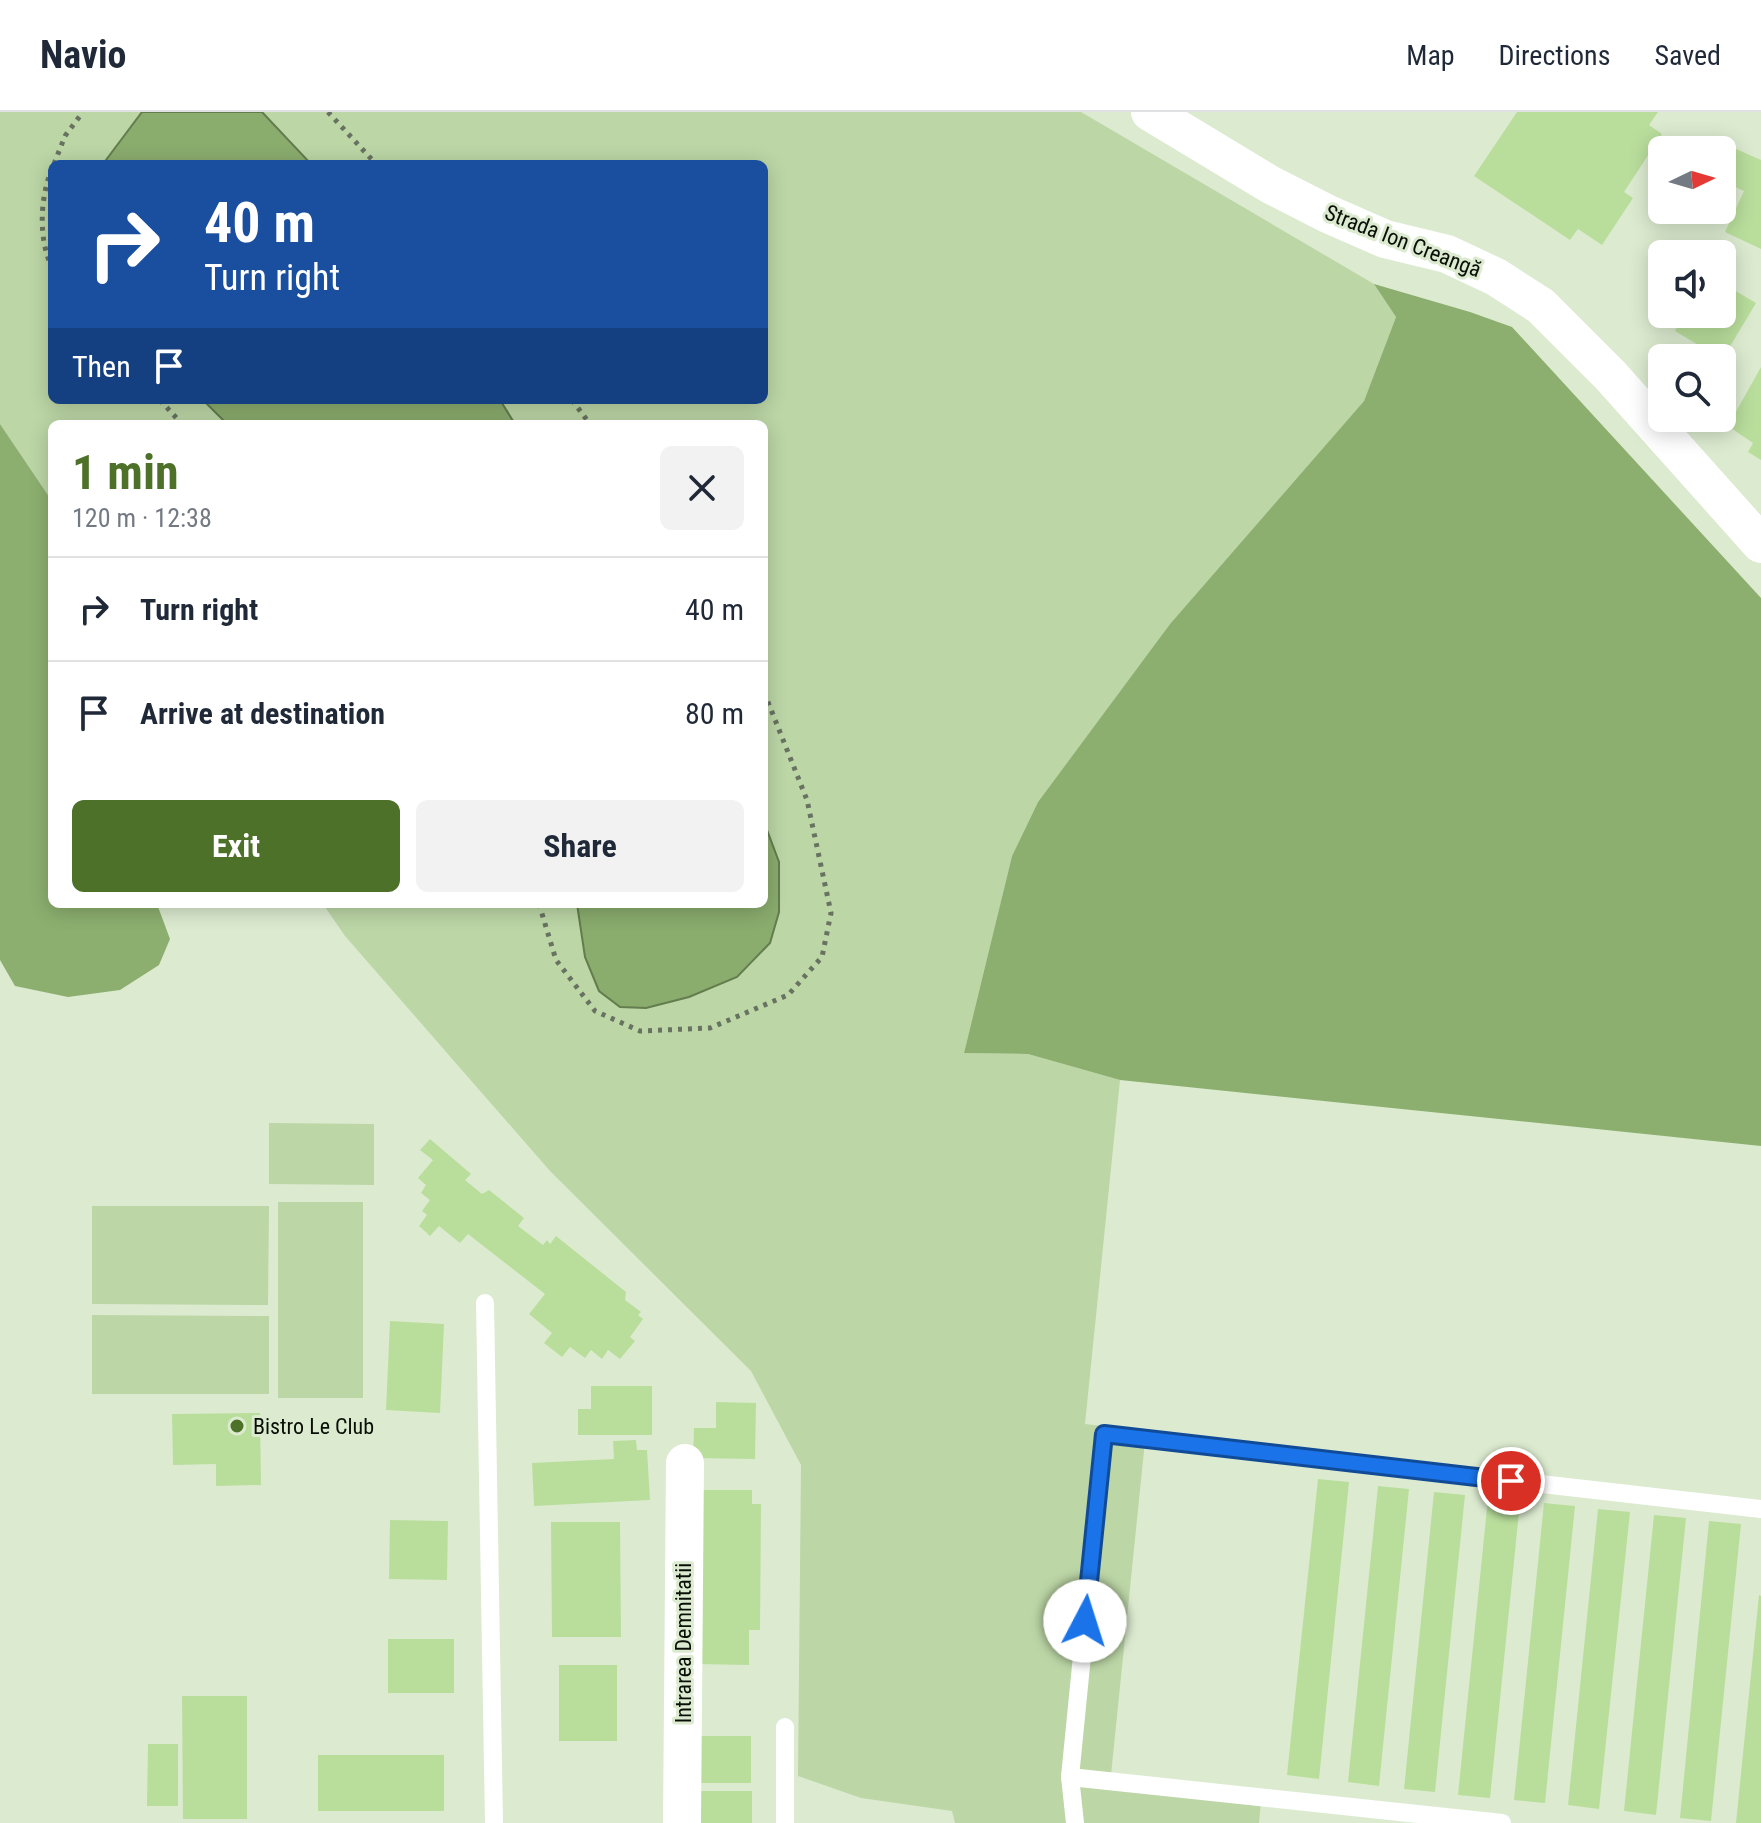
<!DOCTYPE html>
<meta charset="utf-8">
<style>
:root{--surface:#fff;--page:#f2f2f3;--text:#1f2937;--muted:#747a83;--line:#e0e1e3;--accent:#4d7129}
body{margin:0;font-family:"Roboto Condensed",sans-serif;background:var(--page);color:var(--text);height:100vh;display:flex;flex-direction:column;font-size:30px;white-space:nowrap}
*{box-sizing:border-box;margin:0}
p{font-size:26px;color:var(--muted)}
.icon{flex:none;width:44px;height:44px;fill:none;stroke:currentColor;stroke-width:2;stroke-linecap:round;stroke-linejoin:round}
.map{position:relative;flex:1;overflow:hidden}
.panel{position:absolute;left:48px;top:308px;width:720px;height:488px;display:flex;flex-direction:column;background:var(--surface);border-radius:12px;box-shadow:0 4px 20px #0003}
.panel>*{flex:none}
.top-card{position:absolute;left:48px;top:48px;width:720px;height:244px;border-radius:12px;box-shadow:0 4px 20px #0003;background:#1a4fa0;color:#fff;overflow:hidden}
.needle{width:52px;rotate:85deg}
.tools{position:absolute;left:1648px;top:24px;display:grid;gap:16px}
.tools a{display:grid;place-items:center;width:88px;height:88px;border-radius:12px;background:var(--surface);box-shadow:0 4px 20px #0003;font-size:40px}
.pin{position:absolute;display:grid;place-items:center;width:68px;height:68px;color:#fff;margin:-34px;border:4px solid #fff;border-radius:50%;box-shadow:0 2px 8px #0007}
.me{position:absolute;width:88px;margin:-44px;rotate:5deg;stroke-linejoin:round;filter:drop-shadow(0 0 6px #0008)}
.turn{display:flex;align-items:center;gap:28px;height:168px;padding:0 24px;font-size:36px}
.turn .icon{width:104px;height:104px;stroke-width:2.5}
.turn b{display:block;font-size:56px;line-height:68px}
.then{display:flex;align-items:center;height:76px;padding:0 24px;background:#0003;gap:16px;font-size:30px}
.round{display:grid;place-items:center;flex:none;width:84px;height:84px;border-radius:12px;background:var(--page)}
.head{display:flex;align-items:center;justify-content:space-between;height:136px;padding:0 24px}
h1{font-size:48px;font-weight:700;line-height:60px;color:var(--accent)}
.button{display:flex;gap:16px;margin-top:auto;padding:16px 24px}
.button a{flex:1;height:92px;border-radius:12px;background:var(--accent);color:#fff;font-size:32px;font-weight:700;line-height:92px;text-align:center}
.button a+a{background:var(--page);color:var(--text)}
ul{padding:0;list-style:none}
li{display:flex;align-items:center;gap:24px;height:104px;padding:0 24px;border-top:2px solid var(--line)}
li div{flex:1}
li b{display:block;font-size:30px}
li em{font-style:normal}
header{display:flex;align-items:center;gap:48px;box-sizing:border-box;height:112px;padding:0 40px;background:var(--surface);border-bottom:2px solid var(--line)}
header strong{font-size:38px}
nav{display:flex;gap:44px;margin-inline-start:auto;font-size:28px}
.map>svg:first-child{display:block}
.green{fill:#bcd6a6;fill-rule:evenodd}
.forest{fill:#8caf6f}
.water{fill:#8aac6d;stroke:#637d4e;stroke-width:2}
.building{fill:#b9de9c}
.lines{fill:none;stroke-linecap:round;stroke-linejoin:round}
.path{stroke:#687261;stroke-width:5;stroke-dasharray:4 6;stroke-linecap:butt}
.lane{stroke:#fff;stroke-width:18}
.street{stroke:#fff;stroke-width:38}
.route-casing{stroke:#114b97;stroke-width:20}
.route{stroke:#1a73e8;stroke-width:14}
.poi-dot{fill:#4d7129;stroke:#dcebd0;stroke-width:3}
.labels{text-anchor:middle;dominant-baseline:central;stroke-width:6;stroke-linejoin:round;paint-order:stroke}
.street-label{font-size:22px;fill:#090e06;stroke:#dcebd0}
.poi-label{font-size:22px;fill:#090e06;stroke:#dcebd0;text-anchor:start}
</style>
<header>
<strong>Navio</strong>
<nav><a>Map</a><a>Directions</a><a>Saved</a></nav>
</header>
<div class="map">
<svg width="1761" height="1711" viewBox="0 0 1761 1711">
<rect width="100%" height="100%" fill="#dcebd0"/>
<g class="green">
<path d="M0,0H1081L1374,172L1396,205L1364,289L1170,512L1038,690L1012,744L964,941L1028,942L1120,968L1085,1312L1146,1319L1111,1663L1262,1679L1259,1711H955L952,1699L861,1686L798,1664L801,1353L751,1259L550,1059L345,824L323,792H764V312H52V389L0,312ZM52,52H764V288H52Z"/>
<path d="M269,1011L374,1012V1073L269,1072Z"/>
<rect x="278" y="1090" width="85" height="196"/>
<path d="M92,1094H269L268,1193L92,1192Z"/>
<path d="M92,1203L269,1204V1282H92Z"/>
</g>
<g class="forest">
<path d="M1374,172L1470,200L1512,215L1761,486V1034L1120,968L1028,942L964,941L1012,744L1038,690L1170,512L1364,289L1396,205Z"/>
<path d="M0,312L52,389V792H157L170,827L159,853L120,878L68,885L15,874L0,848Z"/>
</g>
<g class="water">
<path d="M142,0H262L311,52H103Z"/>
<path d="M203,288H500L515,312H227Z"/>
<path d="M764,710L779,750V800L770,831L737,865L689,885L646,896L620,895L599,879L585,845L577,792H764Z"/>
</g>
<g class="building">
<path d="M1517,0H1658L1649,13L1662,22L1624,80L1633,86L1602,133L1578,117L1570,128L1474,64Z"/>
<path d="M1736,37L1761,48V137L1725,120L1744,79L1722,69Z"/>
<path d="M1722,171L1756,191L1723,246H1720L1675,219L1684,202H1722Z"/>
<path d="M1761,255V348L1748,340L1753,331L1728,314Z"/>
<path d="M430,1027L471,1062L465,1068L482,1082L489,1078L524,1106L518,1114L543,1133L547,1128L550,1132L556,1124L626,1180L625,1188L641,1200L638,1203L643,1207L630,1225L635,1229L620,1247L608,1238L602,1247L591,1238L585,1246L570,1235L562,1245L544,1231L552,1221L529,1202L545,1182L468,1122L460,1131L439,1114L430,1124L419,1114L427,1103L422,1099L430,1088L421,1081L426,1073L418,1066L433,1048L420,1038Z"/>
<path d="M390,1209L444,1212L440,1301L386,1298Z"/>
<path d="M591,1274H652V1323H578V1297H591Z"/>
<path d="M716,1290L756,1291L755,1347L693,1346L694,1316H716Z"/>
<path d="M260,1301L261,1373L216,1374V1352L173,1353L172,1302Z"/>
<path d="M636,1328L637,1338H647L650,1388L534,1394L532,1351L614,1347L613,1329Z"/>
<path d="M1318,1367L1349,1370L1319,1667L1287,1663Z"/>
<path d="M1378,1374L1409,1377L1379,1674L1348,1670Z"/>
<path d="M698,1378H752V1392H761L760,1518H749V1553L696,1552Z"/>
<path d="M1434,1380L1465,1383L1435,1680L1404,1677Z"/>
<path d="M1488,1386L1520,1390L1490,1686L1458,1683Z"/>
<path d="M1544,1391L1575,1394L1545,1691L1514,1688Z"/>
<path d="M1598,1397L1630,1400L1599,1697L1568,1693Z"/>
<path d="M1654,1403L1686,1406L1656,1703L1624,1699Z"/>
<path d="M390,1408L448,1409L447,1468L389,1467Z"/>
<path d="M1709,1409L1741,1412L1711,1709L1680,1706Z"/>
<path d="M551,1410H620L621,1525H552Z"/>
<path d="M1759,1483L1761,1484V1711H1736Z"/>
<rect x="388" y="1527" width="66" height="54"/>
<rect x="559" y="1553" width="58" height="76"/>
<path d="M182,1584H247V1707H183Z"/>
<path d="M700,1624H751V1671H699Z"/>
<path d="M148,1632H178V1694H147Z"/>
<rect x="318" y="1643" width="126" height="56"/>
<rect x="701" y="1679" width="51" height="32"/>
</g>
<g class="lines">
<g class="path">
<path d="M328,0L376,52"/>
<path d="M54,52L65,24L83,0"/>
<path d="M52,56C40,86 38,126 52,156"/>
<path d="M160,288L182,312"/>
<path d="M572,288L590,312"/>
<path d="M539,792L556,848L595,899L640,919L710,916L788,883L822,845L831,801L807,688L764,580"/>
</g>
<g class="lane">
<path d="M485,1191L494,1711"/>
<path d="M785,1615V1711"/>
<path d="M1070,1665L1502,1711"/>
<path d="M1075,1711L1070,1665L1104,1322L1761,1397"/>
</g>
<g class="street">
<path d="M1150,0L1271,73L1328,102L1385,127L1447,142L1496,165L1541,194L1610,263L1761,432"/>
<path d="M682,1711L685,1351"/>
</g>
</g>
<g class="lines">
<defs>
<path id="route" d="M1085,1509L1104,1322L1511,1369"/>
</defs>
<use href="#route" class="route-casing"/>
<use href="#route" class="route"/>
</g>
<circle class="poi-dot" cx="237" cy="1314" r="8"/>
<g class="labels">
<g class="street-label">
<text transform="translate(1403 129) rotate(21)">Strada Ion Creangă</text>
<text transform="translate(683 1531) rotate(-90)">Intrarea Demnitatii</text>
</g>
<g class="poi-label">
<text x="253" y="1314">Bistro Le Club</text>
</g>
</g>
</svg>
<div class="tools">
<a><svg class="needle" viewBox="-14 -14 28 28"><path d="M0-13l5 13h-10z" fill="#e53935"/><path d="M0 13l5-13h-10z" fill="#747a83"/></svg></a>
<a><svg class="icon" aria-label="sound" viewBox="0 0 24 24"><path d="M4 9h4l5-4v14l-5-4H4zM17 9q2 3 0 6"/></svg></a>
<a><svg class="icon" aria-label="search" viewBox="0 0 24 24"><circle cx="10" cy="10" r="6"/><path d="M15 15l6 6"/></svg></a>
</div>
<div class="pin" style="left:1511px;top:1369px;background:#d93025"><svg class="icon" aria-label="arrive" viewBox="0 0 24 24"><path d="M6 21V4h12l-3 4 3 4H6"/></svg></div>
<svg class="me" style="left:1085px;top:1509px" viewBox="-20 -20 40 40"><circle r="19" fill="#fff"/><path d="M0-13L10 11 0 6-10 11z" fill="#1a73e8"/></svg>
<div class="top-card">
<div class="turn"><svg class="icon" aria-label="right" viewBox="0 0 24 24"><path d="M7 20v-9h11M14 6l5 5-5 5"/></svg><div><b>40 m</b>Turn right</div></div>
<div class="then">Then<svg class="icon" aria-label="arrive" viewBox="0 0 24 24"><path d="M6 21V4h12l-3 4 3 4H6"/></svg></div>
</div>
<section class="panel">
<div class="head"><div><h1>1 min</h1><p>120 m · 12:38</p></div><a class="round"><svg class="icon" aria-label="close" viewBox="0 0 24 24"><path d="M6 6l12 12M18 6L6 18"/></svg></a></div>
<ul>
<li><svg class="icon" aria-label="right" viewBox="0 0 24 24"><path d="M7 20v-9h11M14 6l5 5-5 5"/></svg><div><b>Turn right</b></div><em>40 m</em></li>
<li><svg class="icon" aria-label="arrive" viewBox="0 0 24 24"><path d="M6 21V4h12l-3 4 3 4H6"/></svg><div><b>Arrive at destination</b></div><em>80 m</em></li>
</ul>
<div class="button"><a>Exit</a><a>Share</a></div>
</section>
</div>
